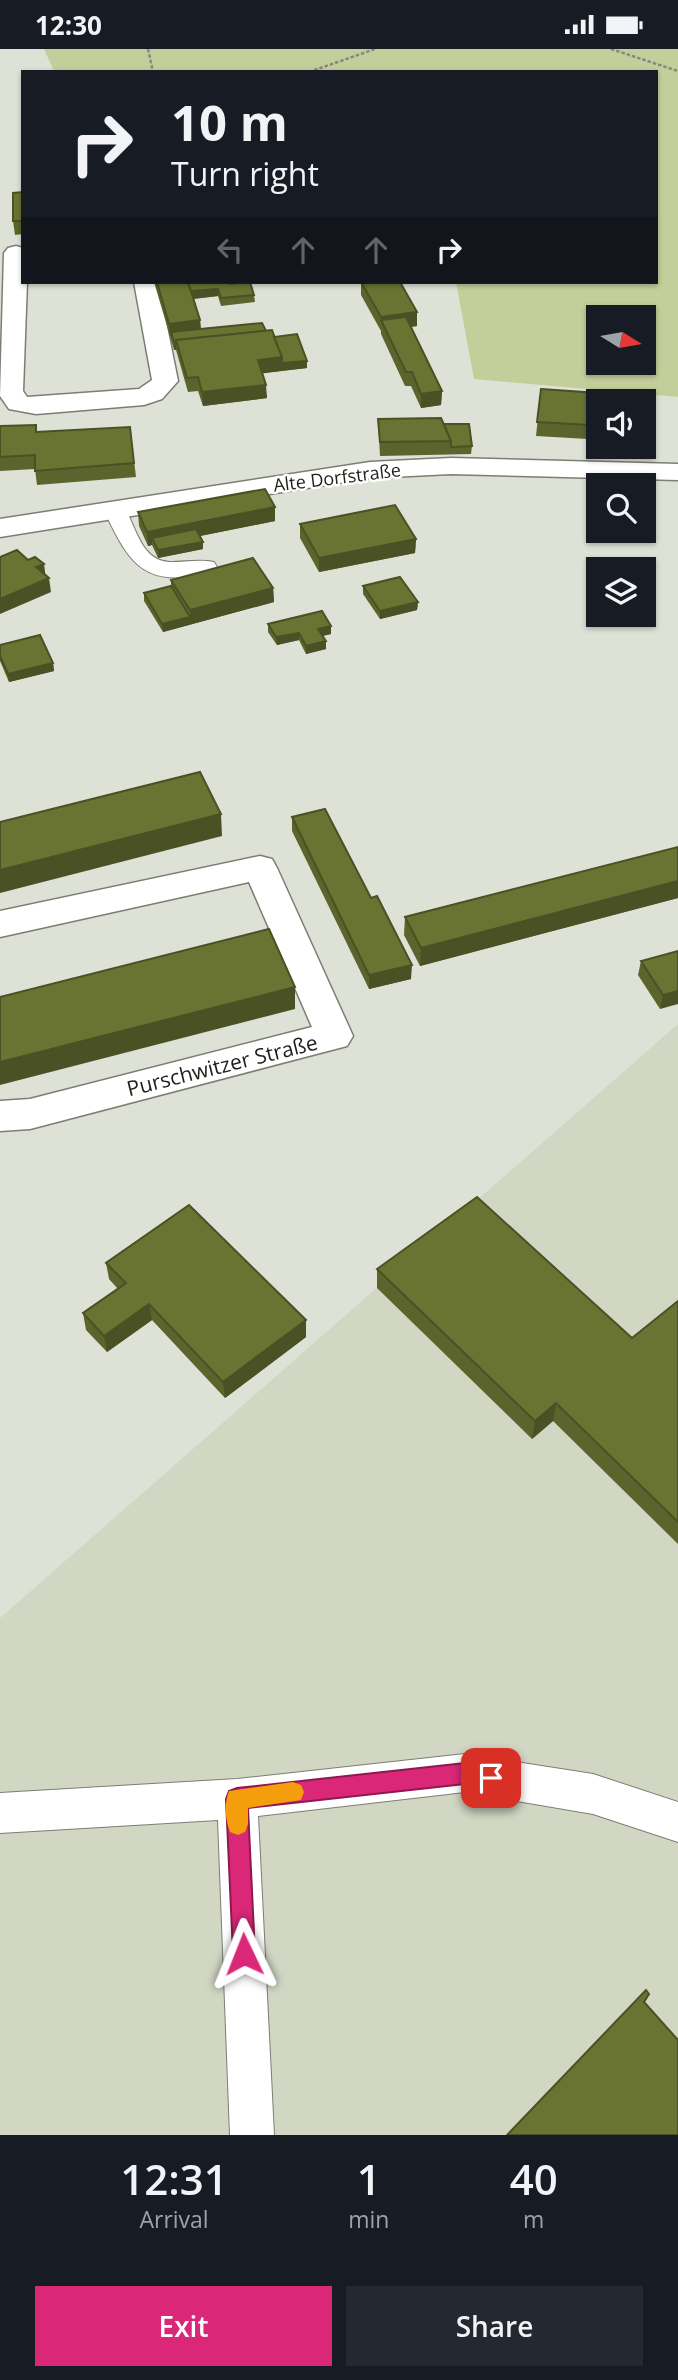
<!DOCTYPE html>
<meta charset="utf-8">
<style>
:root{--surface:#171b24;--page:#242831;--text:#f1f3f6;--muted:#9ea1a6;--accent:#db2777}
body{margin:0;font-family:"Open Sans",sans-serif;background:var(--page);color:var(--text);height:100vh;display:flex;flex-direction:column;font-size:26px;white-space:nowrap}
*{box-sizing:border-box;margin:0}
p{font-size:23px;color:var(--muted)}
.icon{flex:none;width:38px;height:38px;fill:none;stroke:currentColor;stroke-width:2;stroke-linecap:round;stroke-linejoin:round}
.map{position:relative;height:2086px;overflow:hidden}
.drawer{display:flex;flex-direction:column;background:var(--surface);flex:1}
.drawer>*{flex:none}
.guide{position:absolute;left:21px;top:21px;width:637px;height:214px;border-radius:0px;box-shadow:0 2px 5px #0004;background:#171b24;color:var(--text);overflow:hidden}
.needle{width:46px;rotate:101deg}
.tools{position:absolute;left:586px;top:256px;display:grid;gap:14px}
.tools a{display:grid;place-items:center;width:70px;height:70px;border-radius:0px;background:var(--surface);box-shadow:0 2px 5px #0004;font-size:35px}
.pin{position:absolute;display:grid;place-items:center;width:60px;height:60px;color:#fff;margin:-30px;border-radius:14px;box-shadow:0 4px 10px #0006}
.me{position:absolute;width:77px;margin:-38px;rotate:358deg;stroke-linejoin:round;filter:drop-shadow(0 0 5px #0008)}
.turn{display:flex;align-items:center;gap:24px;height:147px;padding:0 35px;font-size:32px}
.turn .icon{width:91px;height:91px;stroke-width:2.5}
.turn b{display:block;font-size:49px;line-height:60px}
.lanes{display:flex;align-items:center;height:66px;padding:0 35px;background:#0003;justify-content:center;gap:35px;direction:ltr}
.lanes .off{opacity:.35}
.eta{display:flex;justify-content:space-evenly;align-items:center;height:119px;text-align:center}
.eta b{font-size:42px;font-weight:600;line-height:49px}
.button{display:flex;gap:14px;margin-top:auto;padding:14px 35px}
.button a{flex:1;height:80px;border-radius:0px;background:var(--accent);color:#fff;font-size:28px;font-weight:600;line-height:80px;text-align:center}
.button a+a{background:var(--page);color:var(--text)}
.status{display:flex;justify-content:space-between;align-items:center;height:49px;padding:0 35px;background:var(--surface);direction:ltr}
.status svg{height:19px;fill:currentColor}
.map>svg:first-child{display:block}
.built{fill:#d2d7c4}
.green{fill:#c3ce9a;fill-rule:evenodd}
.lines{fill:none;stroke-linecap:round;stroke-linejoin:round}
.lane-casing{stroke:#7c7e73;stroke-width:2}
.street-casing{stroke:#7c7e73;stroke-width:3}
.secondary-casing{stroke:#7c7e73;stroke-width:3}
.path{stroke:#878981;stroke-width:2.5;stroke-dasharray:3.5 2;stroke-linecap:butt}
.lane{fill:#fff;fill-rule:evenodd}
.street{fill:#fff;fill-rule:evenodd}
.secondary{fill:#fff;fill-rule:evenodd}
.wall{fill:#5a642c}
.shaded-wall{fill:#4a5124}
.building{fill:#697433;stroke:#4a5124;stroke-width:2}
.route{fill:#db2777;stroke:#8e194d;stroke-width:2}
.slow{fill:#f59e0b}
.labels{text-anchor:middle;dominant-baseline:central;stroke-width:5;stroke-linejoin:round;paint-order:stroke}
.far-street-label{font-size:18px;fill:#1e1f1b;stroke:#fff}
.street-label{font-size:21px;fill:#1e1f1b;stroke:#fff}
</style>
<div class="status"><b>12:30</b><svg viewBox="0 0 49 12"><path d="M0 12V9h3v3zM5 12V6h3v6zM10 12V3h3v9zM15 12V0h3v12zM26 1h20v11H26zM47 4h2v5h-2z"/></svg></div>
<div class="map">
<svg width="678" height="2086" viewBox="0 0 678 2086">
<rect width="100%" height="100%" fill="#dee1d5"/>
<path class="built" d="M678,975V2086H0V1569Z"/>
<path class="green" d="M44,0H678V348L474,330L456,233H656V23H58L53,20ZM598,268H644V313H598Z"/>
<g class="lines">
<defs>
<g id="lane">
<path d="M115,454L123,456C136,476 140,512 170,513C185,513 200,510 214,513L217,518L214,523C146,540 130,518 104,461L107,456Z"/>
<path d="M465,1705L593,1725L678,1753V1793L593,1765L465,1743L258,1767L274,2086H230L218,1771L0,1784V1744L237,1730Z"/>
</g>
<g id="street">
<path d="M16,197L23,199V233H27L23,342L27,348L139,340L152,331L134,233H158L178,332L162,350L144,356L36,365L9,360L0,347L4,204L8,199Z"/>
<path d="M260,807L272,810L277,819L353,987L347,997L30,1080L0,1082V1052L30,1050L312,978L249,833L0,888V862Z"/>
</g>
<path id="secondary" d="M451,409L678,415V431L451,425L370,429L0,488V470L370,413Z"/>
</defs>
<use href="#lane" class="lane-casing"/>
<use href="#street" class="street-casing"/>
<use href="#secondary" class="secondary-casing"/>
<g class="path">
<path d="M148,0L153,23"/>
<path d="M611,0L678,22"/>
<path d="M309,23L375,0"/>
</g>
<use href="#lane" class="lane"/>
<use href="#street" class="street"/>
<use href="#secondary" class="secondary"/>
</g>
<g class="wall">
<path d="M23,143V185L15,186L13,172Z"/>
<path d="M154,233H229L230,235L254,246L255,253L221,257L218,247L194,250L200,271L201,280L266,282L274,288L307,319L262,324L267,349L203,357L198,342L188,343L176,301H174Z"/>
<path d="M361,233L417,263V277L411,278L442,342L441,356L421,359L411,337H405L381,285V282L361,246Z"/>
<path d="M541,340L598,358V394H588V390L536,387Z"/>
<path d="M378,370L444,375L472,397L471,405L380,407Z"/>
<path d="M0,378L37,383L130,378L136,428L37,436L35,420L0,422Z"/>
<path d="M275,458V472L200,487L203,500L158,509L152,496L148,497L139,477L138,463Z"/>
<path d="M300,475L416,490L415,504L319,523L300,489Z"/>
<path d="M171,531L273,539L274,553L163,583L144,552V544L171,537Z"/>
<path d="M363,537L418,553L417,561L380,570L363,545Z"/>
<path d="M268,575L331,585L322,587L326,592V600L306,605L299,591L277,596L268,583Z"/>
<path d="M0,596L53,614L54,622L9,633L0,612Z"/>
<path d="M292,768L411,930L369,940L292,782Z"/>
<path d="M678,798V849L420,917L404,886L405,868Z"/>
<path d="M678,902L660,960L638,926L641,912Z"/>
<path d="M106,1214L306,1271V1288L225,1349L152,1271L107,1303L86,1281L83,1264L118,1240L109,1230Z"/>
<path d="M377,1220L632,1289L678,1252V1495L553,1372L532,1390L377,1239Z"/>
</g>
<g class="shaded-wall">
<path d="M218,240V247L190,250V242Z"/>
<path d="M417,263V277L386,281L381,271V282V268Z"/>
<path d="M200,271L201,285L171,283L170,288L169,275Z"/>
<rect x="174" y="293" width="2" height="8"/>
<path d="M282,308V322L258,325V311Z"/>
<path d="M307,312V319L282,322V314Z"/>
<path d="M266,336L267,349L203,357L202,343Z"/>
<path d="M442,342L441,356L421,359V345Z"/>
<path d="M275,458V472L155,496L152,489V496L148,497L147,483Z"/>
<path d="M416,490L415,504L319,523V509Z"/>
<path d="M203,493V500L158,509V501Z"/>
<path d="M44,515L46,530L36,518Z"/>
<path d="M49,529L51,543L0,565V550Z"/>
<path d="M273,539L274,553L163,583L162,575L190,568V561Z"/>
<path d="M418,553L417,561L380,570V562Z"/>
<path d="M331,577V585L318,588V580Z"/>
<path d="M299,584V591L277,596L276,588Z"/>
<path d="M326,592V600L306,605V597Z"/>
<path d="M53,614L54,622L9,633L8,625Z"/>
<path d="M221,765L222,787L0,844V821Z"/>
<path d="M678,832V849L420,917L421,899Z"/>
<path d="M412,916L411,930L369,940V926Z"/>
<path d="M295,938V960L0,1036V1013Z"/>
<path d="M678,942V955L660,960L663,946Z"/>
<path d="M149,1255L152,1271L107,1303L104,1287Z"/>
<path d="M306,1271V1288L225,1349L223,1333Z"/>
<path d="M556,1354L553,1372L532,1390L535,1372Z"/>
</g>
<g class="building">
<path d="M23,143V172H13V144Z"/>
<path d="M157,233H188L200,271L169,275Z"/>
<path d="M188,233H229L230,235L250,233L254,246L221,249L218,240L191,242Z"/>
<path d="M361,233H400L417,263L381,268Z"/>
<path d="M406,268L442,342L421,345L412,323H406L381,271Z"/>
<path d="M262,274L266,282L176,291V293H174L171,283Z"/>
<path d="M272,281L282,308L258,311L266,336L202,343L198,328L187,329L176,291Z"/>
<path d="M297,285L307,312L282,314V308L274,288Z"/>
<path d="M541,340L598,344L597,358H598V380H590V376L537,373Z"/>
<path d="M441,369L451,392L380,393L378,370Z"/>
<path d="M444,375H469L472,397L451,398V392Z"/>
<path d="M36,376V383L130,378L134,414L35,422V406L0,408V377Z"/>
<path d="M265,440L275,458L147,483L138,463Z"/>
<path d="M395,456L416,490L319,509L300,475Z"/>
<path d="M196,480L203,493L158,501L152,489Z"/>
<path d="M17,501L28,511L35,508L44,515L36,518L49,529L0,550V508Z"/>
<path d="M253,509L273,539L190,561L171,531Z"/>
<path d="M400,528L418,553L380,562L363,537Z"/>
<path d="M171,537L190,568L162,575L144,544Z"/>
<path d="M322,562L331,577L318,580L326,592L306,597L299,584L276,588L268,575Z"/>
<path d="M40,586L53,614L8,625L0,607V596Z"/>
<path d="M200,723L221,765L0,821V773Z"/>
<path d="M325,760L371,849L377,847L412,916L369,926L292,768Z"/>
<path d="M678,798V832L421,899L405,868Z"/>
<path d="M269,880L295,938L0,1013V948Z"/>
<path d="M678,902V942L663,946L641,912Z"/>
<path d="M477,1148L632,1289L678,1252V1473L556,1354L535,1372L377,1220Z"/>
<path d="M189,1156L306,1271L223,1333L149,1255L104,1287L83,1264L126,1234L106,1214Z"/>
<path d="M646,1941L649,1945L644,1953L678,1991V2086H507Z"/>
</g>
<path class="route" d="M465,1714L498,1721L501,1729L498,1736L491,1739L465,1735L248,1759L255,1905L251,1913L244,1916L236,1913L233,1905L226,1750L229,1742L237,1739Z"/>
<path class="slow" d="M293,1733L301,1736L304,1743L301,1751L248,1759V1775L245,1783L238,1786L230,1783C225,1771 224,1754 229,1742Z"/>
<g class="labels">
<g class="far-street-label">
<text transform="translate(337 428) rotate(-7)">Alte Dorfstraße</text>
</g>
<g class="street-label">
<text transform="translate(222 1016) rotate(-14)">Purschwitzer Straße</text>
</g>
</g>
</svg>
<div class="tools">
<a><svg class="needle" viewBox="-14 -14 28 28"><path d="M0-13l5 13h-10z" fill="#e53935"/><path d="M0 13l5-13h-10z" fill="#9ea1a6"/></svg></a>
<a><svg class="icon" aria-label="sound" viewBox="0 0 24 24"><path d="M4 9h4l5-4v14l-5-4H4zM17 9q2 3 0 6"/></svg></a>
<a><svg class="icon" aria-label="search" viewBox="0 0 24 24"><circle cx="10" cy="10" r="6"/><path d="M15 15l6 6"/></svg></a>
<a><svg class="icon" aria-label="layers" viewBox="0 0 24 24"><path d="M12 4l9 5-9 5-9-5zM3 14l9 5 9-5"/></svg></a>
</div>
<div class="pin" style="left:491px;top:1729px;background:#d93025"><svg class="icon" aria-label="arrive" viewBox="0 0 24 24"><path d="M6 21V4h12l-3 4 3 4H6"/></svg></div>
<svg class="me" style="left:244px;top:1905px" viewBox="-20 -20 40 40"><path d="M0-17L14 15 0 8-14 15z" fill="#db2777" stroke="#fff" stroke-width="4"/></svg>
<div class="guide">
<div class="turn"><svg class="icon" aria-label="right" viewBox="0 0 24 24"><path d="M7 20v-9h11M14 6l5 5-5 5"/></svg><div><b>10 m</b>Turn right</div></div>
<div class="lanes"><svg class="icon off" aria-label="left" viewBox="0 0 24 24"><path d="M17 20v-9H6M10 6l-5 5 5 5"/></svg><svg class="icon off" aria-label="ahead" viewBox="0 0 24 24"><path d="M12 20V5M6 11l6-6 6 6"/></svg><svg class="icon off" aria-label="ahead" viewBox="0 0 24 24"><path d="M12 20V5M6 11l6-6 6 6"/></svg><svg class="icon" aria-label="right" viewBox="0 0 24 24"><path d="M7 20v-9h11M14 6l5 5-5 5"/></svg></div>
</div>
</div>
<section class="drawer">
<div class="eta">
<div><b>12:31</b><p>Arrival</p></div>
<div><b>1</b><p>min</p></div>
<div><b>40</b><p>m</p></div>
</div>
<div class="button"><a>Exit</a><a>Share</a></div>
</section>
